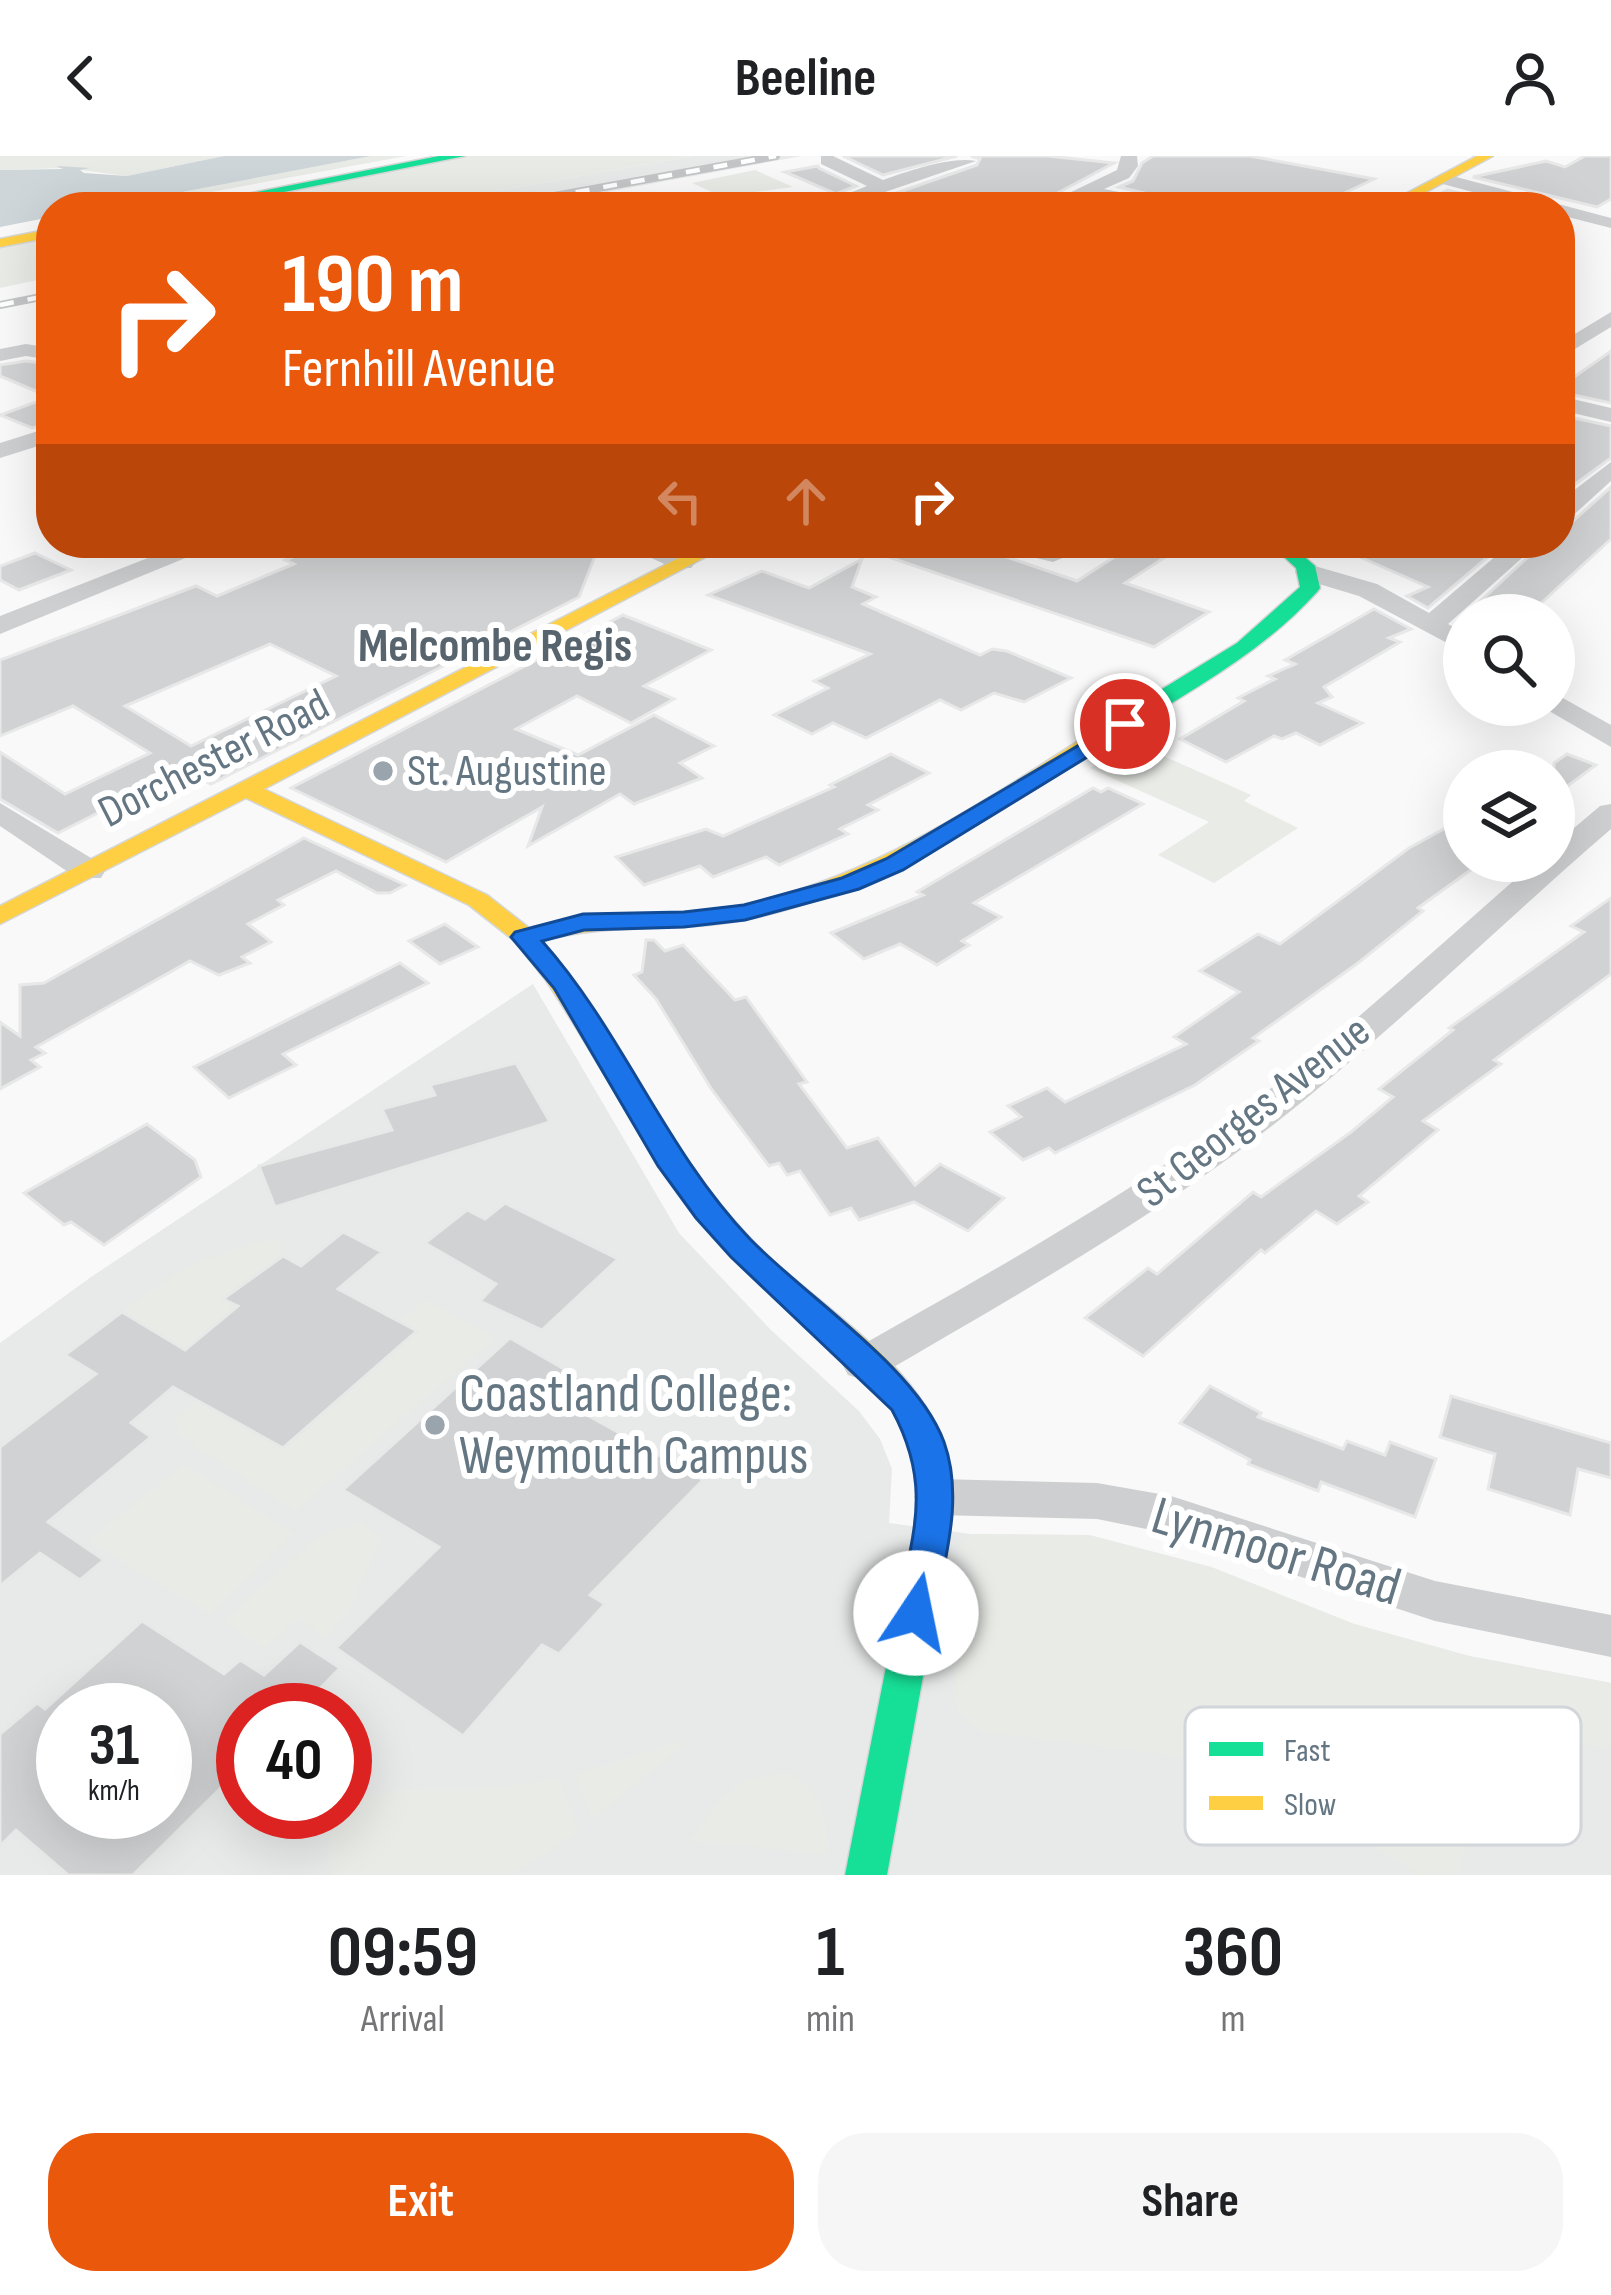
<!DOCTYPE html>
<style>
:root{--surface:#fff;--page:#f6f6f6;--text:#202124;--muted:#757577;--accent:#ea580c}
body{margin:0;font-family:"Sofia Sans Condensed",sans-serif;background:var(--page);color:var(--text);height:100vh;display:flex;flex-direction:column;font-size:45px;white-space:nowrap}
*{box-sizing:border-box;margin:0}
p{font-size:39px;color:var(--muted)}
.icon{flex:none;width:66px;height:66px;fill:none;stroke:currentColor;stroke-width:2;stroke-linecap:round;stroke-linejoin:round}
.map{position:relative;height:1719px;overflow:hidden}
.side{display:flex;flex-direction:column;background:var(--surface);flex:1}
.side>*{flex:none}
.hud{position:absolute;left:36px;top:36px;width:1539px;height:366px;border-radius:48px;box-shadow:0 12px 48px #0002;background:#ea580c;color:#fff;overflow:hidden}
.buttons{position:absolute;left:1443px;top:438px;display:grid;gap:24px}
.buttons a{display:grid;place-items:center;width:132px;height:132px;border-radius:50%;background:var(--surface);box-shadow:0 12px 48px #0002;font-size:60px}
.speed{position:absolute;left:36px;top:1527px;display:flex;gap:24px;font-size:60px;font-weight:700;text-align:center}
.speed>*{display:grid;place-content:center;width:156px;height:156px;border-radius:50%;background:var(--surface);box-shadow:0 12px 48px #0002;line-height:1}
.speed small{font-size:30px;font-weight:400}
.speed .limit{border:18px solid #d22;background:#fff;color:#111}
.pin{position:absolute;display:grid;place-items:center;width:102px;height:102px;color:#fff;margin:-51px;border:6px solid #fff;border-radius:50%;box-shadow:0 3px 12px #0007}
.me{position:absolute;width:132px;margin:-66px;rotate:11deg;stroke-linejoin:round;filter:drop-shadow(0 0 9px #0008)}
.turn{display:flex;align-items:center;gap:42px;height:252px;padding:0 48px;font-size:54px}
.turn .icon{width:156px;height:156px;stroke-width:2.5}
.turn b{display:block;font-size:84px;line-height:102px}
.lanes{display:flex;align-items:center;height:114px;padding:0 48px;background:#0003;justify-content:center;gap:60px;direction:ltr}
.lanes .off{opacity:.35}
.eta{display:flex;justify-content:space-evenly;align-items:center;height:204px;text-align:center}
.eta b{font-size:72px;font-weight:700;line-height:84px}
.button{display:flex;gap:24px;margin-top:auto;padding:24px 48px}
.button a{flex:1;height:138px;border-radius:48px;background:var(--accent);color:#fff;font-size:48px;font-weight:700;line-height:138px;text-align:center}
.button a+a{background:var(--page);color:var(--text)}
header{display:flex;justify-content:space-between;align-items:center;height:156px;padding:0 48px;background:var(--surface);font-size:54px;font-weight:700}
.map>svg:first-child{display:block}
.built{fill:#e8e9e9;fill-rule:evenodd}
.green{fill:#e8ebe6}
.water{fill:#ced6d9}
.building{fill:#d0d2d3;stroke:#e8e8e8;stroke-width:3;fill-rule:evenodd}
.lines{fill:none;stroke-linecap:round;stroke-linejoin:round}
.fast-casing{stroke:#d5d6d7;stroke-width:3}
.slow-casing{stroke:#d5d6d7;stroke-width:3}
.street{fill:#cecfd0;fill-rule:evenodd}
.fast{fill:#16e098;fill-rule:evenodd}
.slow{fill:#ffcf43;fill-rule:evenodd}
.rail-casing{stroke:#c3c5c6;stroke-width:8}
.rail{stroke:#fff;stroke-width:4.5;stroke-dasharray:14;stroke-linecap:butt}
.route{fill:#1a73e8;stroke:#114b97;stroke-width:3}
.poi-dot{fill:#99a4ac;stroke:#fff;stroke-width:4.5}
.labels{text-anchor:middle;dominant-baseline:central;stroke-width:12;stroke-linejoin:round;paint-order:stroke}
.street-label{font-size:45px;fill:#657683;stroke:#fff}
.poi-label{font-size:45px;fill:#657683;stroke:#fff;text-anchor:start}
.far-district-label{font-size:48px;font-weight:bold;fill:#57646e;stroke:#fff}
.near-poi-label{font-size:54px;fill:#657683;stroke:#fff;text-anchor:start}
.near-street-label{font-size:54px;fill:#657683;stroke:#fff}
.key{fill:#fff;stroke:#d1d6da;stroke-width:3}
.key-label{font-size:33px;fill:#657683}
</style>
<header><svg class="icon" aria-label="back" viewBox="0 0 24 24"><path d="M15 5l-7 7 7 7"/></svg>Beeline<svg class="icon" aria-label="person" viewBox="0 0 24 24"><circle cx="12" cy="8" r="4"/><path d="M4 21q1-7 8-7t8 7"/></svg></header>
<div class="map">
<svg width="1611" height="1719" viewBox="0 0 1611 1719">
<rect width="100%" height="100%" fill="#f9f9f9"/>
<g class="built">
<path d="M693,0H802L525,51H405Z"/>
<path d="M533,828L679,1077L771,1174L859,1255L880,1283L892,1313L889,1367L971,1378L1089,1379L1211,1411L1354,1468L1469,1500L1611,1527V1719H0V1187L91,1121ZM63,1554H165V1656H63ZM243,1554H345V1656H243Z"/>
</g>
<g class="green">
<path d="M0,0H224L127,20L65,12L0,14Z"/>
<path d="M371,0H406L130,51H104Z"/>
<path d="M459,0H693L405,51H188Z"/>
<path d="M755,14L793,31L721,40L692,27Z"/>
<path d="M51,77V121L0,132V87Z"/>
<path d="M1132,586L1251,639L1244,645L1298,672L1214,727L1158,699L1209,666L1090,612Z"/>
<path d="M278,1081L283,1100L224,1143L238,1150L185,1194L122,1156C176,1113 211,1098 278,1081Z"/>
<path d="M426,1144L495,1182L295,1355L178,1279L176,1262L197,1245L283,1292L416,1174L399,1165Z"/>
<path d="M184,1308L294,1378L210,1458L88,1385Z"/>
<path d="M360,1366L381,1383L348,1456L325,1481L299,1463L264,1493L224,1465L317,1381Z"/>
<path d="M971,1378L1089,1379L1211,1411L1354,1468L1469,1500L1611,1527V1592C1551,1587 1470,1570 1411,1580C1378,1586 1356,1611 1314,1617L982,1576L957,1555L955,1510L974,1412L959,1391Z"/>
<path d="M683,1584L686,1588L592,1663L575,1619Z"/>
<path d="M1452,1602L1464,1700L1459,1718L1419,1719L1340,1669C1373,1633 1401,1608 1452,1602Z"/>
<path d="M789,1617C822,1637 827,1660 828,1698L690,1685C722,1641 732,1619 789,1617Z"/>
<path d="M559,1623L579,1676L510,1719H330C312,1617 418,1636 484,1632C509,1631 534,1626 559,1623Z"/>
</g>
<path class="water" d="M224,0H371L104,51H51V61L0,71V14L63,13L56,10L90,12L80,14L84,17L127,20Z"/>
<g class="building">
<path d="M843,0H957L883,19Z"/>
<path d="M971,0H1048L1114,7L1046,43L1033,41L1018,48L997,44L996,51L862,49L977,9L980,3Z"/>
<path d="M1153,0H1250L1374,23L1315,51H1201L1119,31L1133,25L1142,7Z"/>
<path d="M1585,0H1611V43L1597,51L1473,21L1546,5L1565,11Z"/>
<path d="M818,10L819,12L856,30L836,38L785,16Z"/>
<path d="M1447,34L1512,51H1416Z"/>
<path d="M1611,195V247L1560,236V231Z"/>
<path d="M26,205L51,208V267L32,272L0,259L50,241L0,220V209Z"/>
<path d="M1560,259L1611,270V302L1560,339Z"/>
<path d="M1611,331V383L1528,459L1471,454L1543,387H1560V369L1572,366Z"/>
<path d="M327,387L363,396L385,387H600L579,441L211,628L183,614L58,677L0,643V596L65,638L150,597L73,550L0,580V504L196,430L217,440L294,408L285,404ZM270,488L336,520L191,590L125,550Z"/>
<path d="M863,387H985L992,396L1077,425L1136,387H1187L1125,427L1209,456L1154,491L862,392Z"/>
<path d="M1328,387H1504L1428,452L1407,440L1428,431Z"/>
<path d="M35,397L71,414L19,434L0,424V410Z"/>
<path d="M862,403L852,431L876,441L863,448L980,499L992,493L1007,495L1071,522L1024,546L994,537L961,554L940,544L866,582L833,567L812,578L774,559L828,532L814,525L870,498L708,439L762,415L809,432Z"/>
<path d="M1374,453L1411,473L1389,482L1400,486L1324,531L1332,541L1318,547L1362,567L1320,589L1296,577L1282,583L1274,580L1226,606L1180,583L1244,545L1238,542L1275,523L1268,520L1295,508L1285,504Z"/>
<path d="M623,459L711,494L644,530L674,543L631,567L577,540L516,573L578,599L654,559L714,590L680,607L702,622L634,648L620,638L528,690L542,651L446,706L291,632Z"/>
<path d="M891,598L929,617L868,649L878,654L840,673L848,678L779,709L766,701L713,721L700,710L644,729L616,701L706,673L723,680L834,631L830,629Z"/>
<path d="M1567,598L1596,609L1554,640V607Z"/>
<path d="M1093,632L1101,636L1108,632L1143,648L974,747L1001,761L962,785L969,789L937,809L900,788L864,803L831,777L923,739L917,736Z"/>
<path d="M1464,662V705L1479,708L1418,752L1423,755L1358,807L1253,882L1259,885L1195,929L1055,997L1049,992L1023,1004L990,976L1021,961L1008,950L1047,932L1065,946L1186,888L1174,881L1239,836L1200,815L1258,778L1280,788L1409,692Z"/>
<path d="M304,682L405,729L390,737H377L336,715L278,744L284,749L248,768L271,786L242,801L250,807L219,819L190,805L36,891L45,897L31,904L40,911L0,933V866L20,880V829L44,827Z"/>
<path d="M1611,742V818L1494,904L1501,908L1423,965L1438,974L1359,1040L1368,1046L1337,1068L1316,1055L1265,1097L1261,1094L1143,1200L1085,1162L1148,1112L1157,1118L1253,1036L1261,1041L1351,976L1393,941L1379,933L1453,874L1449,872L1584,776L1571,770Z"/>
<path d="M445,768L478,791L440,808L409,785Z"/>
<path d="M646,784H654L665,795L683,789L735,844L746,841L807,926L799,928L847,992L878,982L915,1029L940,1008L1004,1042L968,1075L914,1046L859,1064L851,1052L830,1059L800,1015L787,1019L779,1007L769,1010L712,934L656,843L634,819L642,816Z"/>
<path d="M400,807L428,827L283,898L296,909L229,942L194,911Z"/>
<path d="M516,907L550,966L275,1051L259,1010L392,974L382,953L435,939L430,929Z"/>
<path d="M147,968L195,1004L201,1021L104,1089L71,1066L64,1069L24,1037Z"/>
<path d="M505,1047L618,1103L542,1174L480,1145L496,1128L425,1087L467,1054L485,1063Z"/>
<path d="M343,1076L382,1096L338,1133L417,1175L283,1292L173,1231L131,1267L151,1281L48,1366L104,1404L80,1424L40,1397L0,1430V1291L96,1218L65,1199L122,1156L185,1194L238,1150L223,1143L283,1100L301,1110Z"/>
<path d="M510,1182L611,1240L589,1260L703,1324L590,1439L605,1448L559,1498L542,1489L463,1580L336,1492L439,1391L343,1334Z"/>
<path d="M1210,1230L1261,1257L1258,1261L1343,1293L1347,1285L1385,1299L1390,1286L1436,1303L1415,1361L1321,1326L1318,1335L1248,1308L1250,1304L1180,1267Z"/>
<path d="M1451,1240L1611,1287V1322L1578,1313L1570,1359L1488,1333L1495,1298L1440,1281Z"/>
<path d="M142,1465L224,1518L240,1504L264,1519L300,1486L340,1512L299,1554H243V1610L133,1719H68L16,1674L0,1690V1578L37,1547L45,1553ZM63,1554H165V1656H63Z"/>
</g>
<g class="lines">
<defs>
<g id="fast">
<path d="M439,0H465L209,51H181Z"/>
<path d="M1269,387H1289L1315,410L1320,432L1317,436C1262,497 1190,535 1121,578H1105V568L1237,487L1300,431L1296,412Z"/>
<path d="M915,1445L928,1449L934,1460L887,1719H845L896,1460L902,1449Z"/>
</g>
<g id="slow">
<path d="M1477,0H1493L1398,51H1381Z"/>
<path d="M51,73V81L0,91V83Z"/>
<path d="M708,387H732L264,633L487,739L529,772C601,752 675,763 747,748C880,719 992,640 1105,568H1121V578C1001,654 884,736 743,764C676,777 607,766 541,785C624,886 674,1014 771,1103C830,1157 916,1209 944,1288C964,1343 944,1405 934,1460L928,1471L915,1475L902,1471L896,1460C907,1406 928,1343 910,1288C892,1236 835,1194 795,1159C761,1129 727,1099 698,1062C640,988 598,901 545,823L516,786L469,749L246,642L0,768V750Z"/>
</g>
</defs>
<use href="#fast" class="fast-casing"/>
<use href="#slow" class="slow-casing"/>
<g class="street">
<path d="M821,0H833L883,24C908,15 952,0 976,5L841,51H815L867,30L821,8Z"/>
<path d="M1121,0H1137L1138,10L1129,22L1104,33L1163,45L1164,51L1089,40L1064,51H1040L1117,14Z"/>
<path d="M1445,18L1611,62V72L1560,59V51H1529L1439,27V19Z"/>
<path d="M605,40L619,51H601L596,45Z"/>
<path d="M703,46H738L747,51H694Z"/>
<path d="M1611,156V171L1560,202V187Z"/>
<path d="M26,188L51,192V204L26,200L0,205V193Z"/>
<path d="M1560,240L1611,252V266L1560,254Z"/>
<path d="M51,271V286L0,302V287Z"/>
<path d="M1611,306V325L1569,363L1560,365V345Z"/>
<path d="M186,387H222L0,478V460Z"/>
<path d="M619,387H654L695,407L691,412H673Z"/>
<path d="M989,387H1098L1053,406L993,392Z"/>
<path d="M1511,387H1539L1448,468L1464,477V496L1359,440L1299,422L1295,416L1308,408L1377,428L1429,457Z"/>
<path d="M1554,537L1611,569V591L1544,552L1542,549H1554Z"/>
<path d="M0,647L101,708L105,715L101,722H77L0,670Z"/>
<path d="M1611,648V673C1493,775 1382,885 1259,980C1140,1070 1008,1144 880,1219L864,1224L848,1219L842,1208L848,1197C978,1123 1109,1051 1229,964C1337,885 1435,793 1536,705H1554V689L1600,650Z"/>
<path d="M937,1323L1097,1327L1171,1340L1435,1425L1611,1459V1501L1435,1465L1171,1378L1097,1363L937,1359L920,1354L914,1341L920,1328Z"/>
</g>
<use href="#fast" class="fast"/>
<use href="#slow" class="slow"/>
<defs>
<g id="rail">
<path d="M493,51L776,0"/>
<path d="M0,149L51,139"/>
</g>
</defs>
<use href="#rail" class="rail-casing"/>
<use href="#rail" class="rail"/>
</g>
<path class="route" d="M1125,562L1133,563V573L903,714L859,733L745,764L684,771L584,774L542,785C623,876 665,994 750,1083C806,1141 917,1212 944,1286C964,1342 945,1401 935,1457L929,1468L916,1472L903,1468L897,1457C913,1377 933,1330 892,1254L731,1101L696,1062L658,1010L554,832L511,781L515,776L583,758L684,756L744,749L842,722L886,703Z"/>
<g class="poi-dot">
<circle cx="383" cy="615" r="12"/>
<circle cx="435" cy="1269" r="12"/>
</g>
<g class="labels">
<g class="street-label">
<text transform="translate(214 603) rotate(-27)">Dorchester Road</text>
<text transform="translate(1254 956) rotate(-38)">St Georges Avenue</text>
</g>
<g class="poi-label">
<text x="407" y="615">St. Augustine</text>
</g>
<g class="far-district-label">
<text x="495" y="490">Melcombe Regis</text>
</g>
<g class="near-poi-label">
<text x="459" y="1238">Coastland College:<tspan x="459" dy="62">Weymouth Campus</tspan></text>
</g>
<g class="near-street-label">
<text transform="translate(1276 1396) rotate(17)">Lynmoor Road</text>
</g>
</g>
<rect x="1185" y="1551" width="396" height="138" rx="18" class="key"/>
<rect x="1209" y="1586" width="54" height="14" fill="#16e098"/>
<rect x="1209" y="1640" width="54" height="14" fill="#ffcf43"/>
<g class="key-label">
<text x="1284" y="1605">Fast</text>
<text x="1284" y="1659">Slow</text>
</g>
</svg>
<div class="buttons">
<a><svg class="icon" aria-label="search" viewBox="0 0 24 24"><circle cx="10" cy="10" r="6"/><path d="M15 15l6 6"/></svg></a>
<a><svg class="icon" aria-label="layers" viewBox="0 0 24 24"><path d="M12 4l9 5-9 5-9-5zM3 14l9 5 9-5"/></svg></a>
</div>
<div class="speed"><div>31<small>km/h</small></div><div class="limit">40</div></div>
<div class="pin" style="left:1125px;top:568px;background:#d93025"><svg class="icon" aria-label="arrive" viewBox="0 0 24 24"><path d="M6 21V4h12l-3 4 3 4H6"/></svg></div>
<svg class="me" style="left:916px;top:1457px" viewBox="-20 -20 40 40"><circle r="19" fill="#fff"/><path d="M0-13L10 11 0 6-10 11z" fill="#1a73e8"/></svg>
<div class="hud">
<div class="turn"><svg class="icon" aria-label="right" viewBox="0 0 24 24"><path d="M7 20v-9h11M14 6l5 5-5 5"/></svg><div><b>190 m</b>Fernhill Avenue</div></div>
<div class="lanes"><svg class="icon off" aria-label="left" viewBox="0 0 24 24"><path d="M17 20v-9H6M10 6l-5 5 5 5"/></svg><svg class="icon off" aria-label="ahead" viewBox="0 0 24 24"><path d="M12 20V5M6 11l6-6 6 6"/></svg><svg class="icon" aria-label="right" viewBox="0 0 24 24"><path d="M7 20v-9h11M14 6l5 5-5 5"/></svg></div>
</div>
</div>
<section class="side">
<div class="eta">
<div><b>09:59</b><p>Arrival</p></div>
<div><b>1</b><p>min</p></div>
<div><b>360</b><p>m</p></div>
</div>
<div class="button"><a>Exit</a><a>Share</a></div>
</section>
